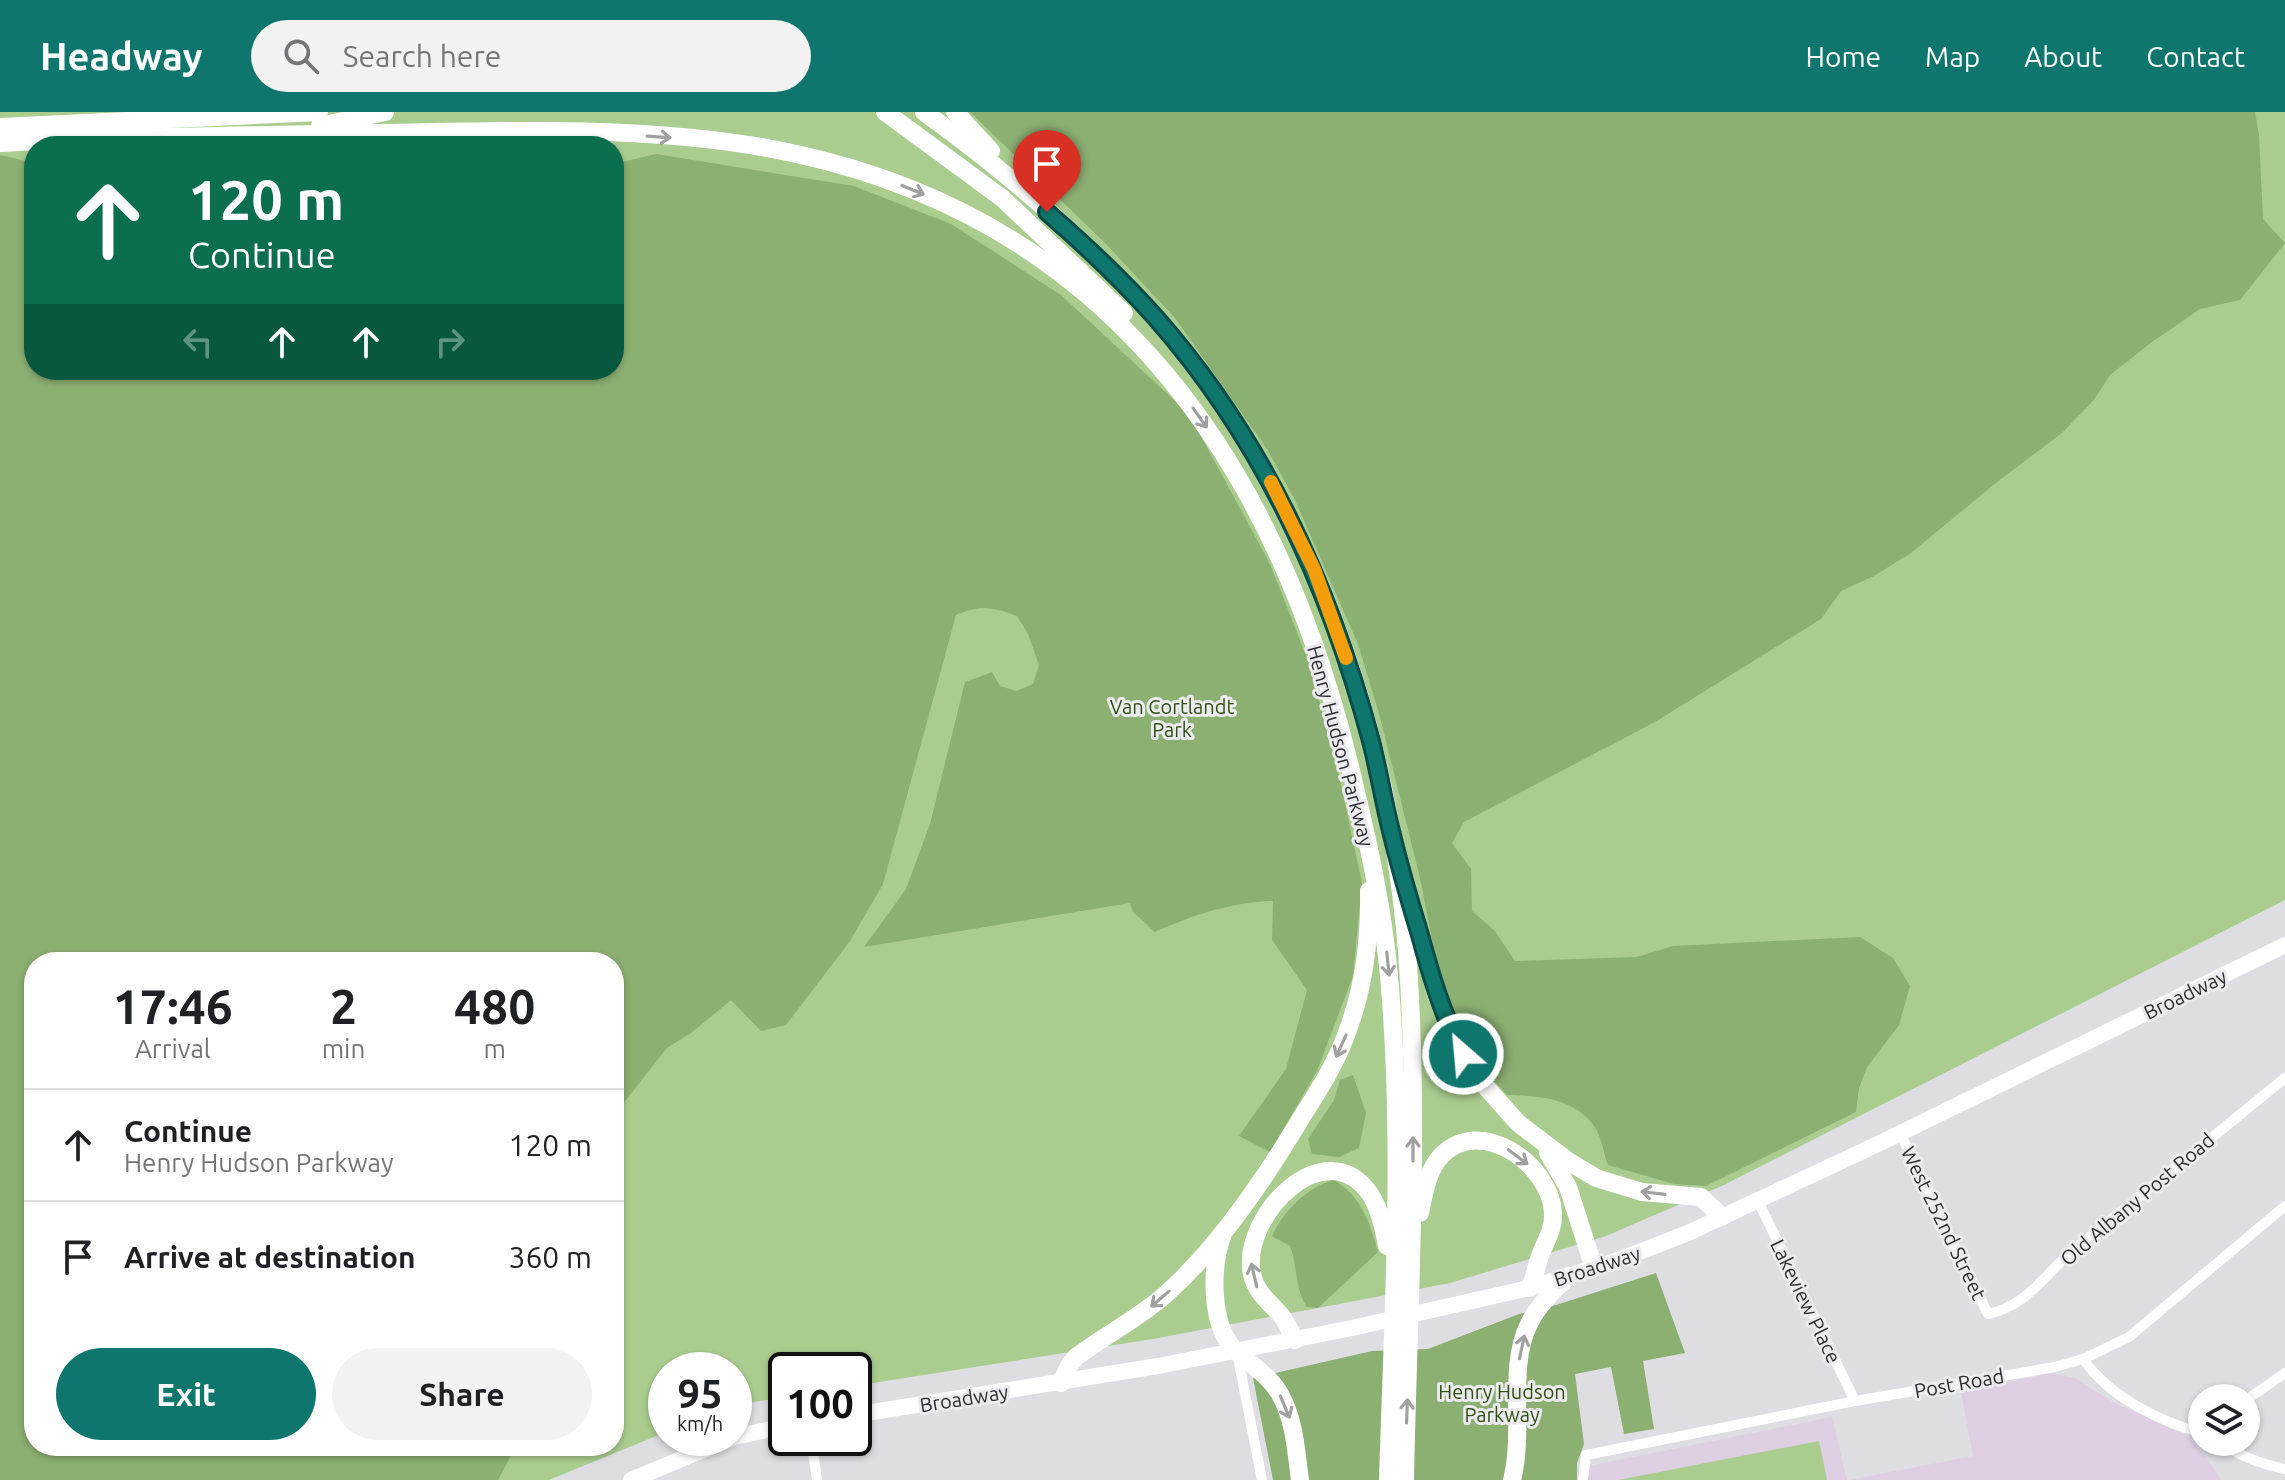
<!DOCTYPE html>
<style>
:root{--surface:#fff;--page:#f2f2f2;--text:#202124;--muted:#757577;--line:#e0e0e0;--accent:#0f766e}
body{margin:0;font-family:Ubuntu,sans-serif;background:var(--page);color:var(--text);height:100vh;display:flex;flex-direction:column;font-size:30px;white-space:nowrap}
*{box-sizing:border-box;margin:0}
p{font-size:26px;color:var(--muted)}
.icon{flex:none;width:44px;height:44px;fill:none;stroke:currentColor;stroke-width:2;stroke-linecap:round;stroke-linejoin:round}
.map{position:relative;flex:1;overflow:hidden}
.side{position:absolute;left:24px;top:840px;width:600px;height:504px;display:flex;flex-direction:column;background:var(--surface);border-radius:32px;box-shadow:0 2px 6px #0004}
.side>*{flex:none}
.top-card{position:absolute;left:24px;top:24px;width:600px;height:244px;border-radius:32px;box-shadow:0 2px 6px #0004;background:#0b6e4f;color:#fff;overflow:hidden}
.controls{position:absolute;left:2188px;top:1272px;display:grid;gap:16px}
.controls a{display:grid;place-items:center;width:72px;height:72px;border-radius:50%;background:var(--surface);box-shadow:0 2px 6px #0004;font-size:40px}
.speed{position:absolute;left:648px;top:1240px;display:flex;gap:16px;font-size:40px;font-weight:700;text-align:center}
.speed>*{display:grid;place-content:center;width:104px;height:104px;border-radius:50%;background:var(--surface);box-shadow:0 2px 6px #0004;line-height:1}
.speed small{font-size:20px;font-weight:400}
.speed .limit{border:4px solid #111;border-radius:12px;background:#fff;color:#111}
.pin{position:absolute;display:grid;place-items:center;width:68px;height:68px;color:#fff;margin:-82px -34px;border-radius:50% 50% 50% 0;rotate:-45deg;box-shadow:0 0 8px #0007}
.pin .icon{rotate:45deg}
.me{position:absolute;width:88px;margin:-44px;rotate:333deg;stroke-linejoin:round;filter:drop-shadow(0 0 6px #0008)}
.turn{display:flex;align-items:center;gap:28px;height:168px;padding:0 32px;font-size:36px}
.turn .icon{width:104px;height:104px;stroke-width:2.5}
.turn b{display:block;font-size:56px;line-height:68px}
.lanes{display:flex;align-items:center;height:76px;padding:0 32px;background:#0003;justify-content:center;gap:40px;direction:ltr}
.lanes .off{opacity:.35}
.eta{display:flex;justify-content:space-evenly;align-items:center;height:136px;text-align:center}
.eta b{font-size:48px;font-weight:700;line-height:56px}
.button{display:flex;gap:16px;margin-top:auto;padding:16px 32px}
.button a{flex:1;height:92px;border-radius:48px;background:var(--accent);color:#fff;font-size:32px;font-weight:700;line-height:92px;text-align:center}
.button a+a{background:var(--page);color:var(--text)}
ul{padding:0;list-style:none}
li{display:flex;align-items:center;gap:24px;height:112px;padding:0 32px;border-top:2px solid var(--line)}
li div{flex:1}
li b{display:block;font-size:30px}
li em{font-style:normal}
header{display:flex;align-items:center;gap:48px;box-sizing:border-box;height:112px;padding:0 40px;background:var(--accent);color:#fff}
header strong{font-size:38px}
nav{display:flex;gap:44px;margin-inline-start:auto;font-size:28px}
.search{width:560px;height:72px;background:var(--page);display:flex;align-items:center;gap:20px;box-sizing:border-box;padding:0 28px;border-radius:44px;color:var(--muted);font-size:30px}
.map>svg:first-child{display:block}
.education{fill:#decfe2}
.green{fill:#aacd8f;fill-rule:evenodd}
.forest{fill:#8caf72}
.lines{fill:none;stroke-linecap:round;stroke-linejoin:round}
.street{stroke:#fff;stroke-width:10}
.primary{stroke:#fff;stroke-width:16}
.highway{stroke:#fff;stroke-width:18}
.oneway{stroke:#a0a0a1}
.route-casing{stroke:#0a4d48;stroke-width:20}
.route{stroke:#0f766e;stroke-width:14}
.slow{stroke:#f59e0b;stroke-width:14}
.labels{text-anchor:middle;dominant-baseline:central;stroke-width:6;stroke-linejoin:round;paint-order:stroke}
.park-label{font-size:20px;fill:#315110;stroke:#ebebef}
.street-label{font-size:20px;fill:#2c2d2e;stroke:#ebebef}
</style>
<header>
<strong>Headway</strong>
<div class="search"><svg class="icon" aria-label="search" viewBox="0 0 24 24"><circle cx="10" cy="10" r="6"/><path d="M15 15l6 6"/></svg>Search here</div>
<nav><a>Home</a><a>Map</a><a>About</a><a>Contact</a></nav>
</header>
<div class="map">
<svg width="2285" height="1368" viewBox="0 0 2285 1368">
<rect width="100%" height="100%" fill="#dedee2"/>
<g class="education">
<path d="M2051,1261L2075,1266L2111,1289L2190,1325L2222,1368H1849L1973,1344L1961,1280Z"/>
<path d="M1832,1305L1847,1368H1585L1589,1354Z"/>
</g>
<g class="green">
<path d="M0,0H2285V788L1724,1073L1606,1124L1450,1171L1153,1227L854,1274V1258H786V1285L734,1293V1258H666V1320L549,1368H0ZM34,34H614V258H34ZM34,850H614V1334H34Z"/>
<path d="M1819,1329L1827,1368H1618Z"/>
</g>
<g class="forest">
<path d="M970,0H2255L2259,23L2263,107L2285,131L2240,188L2200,197L2152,230L2110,263L2093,289L2062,321L1997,370L1911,441L1874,464L1841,479L1821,507L1655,610L1464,710L1452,731L1471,757L1472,799L1495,819L1515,849L1637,845L1673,834L1860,825L1893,846L1910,874L1899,913L1867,955L1859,976L1856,1000L1706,1074L1674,1072L1608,1053C1604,1043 1602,1027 1596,1017C1577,986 1540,984 1507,983L1483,956L1441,874L1420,766L1380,605L1358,532L1295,388L1267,337L1175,206L1106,132Z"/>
<path d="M656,42L854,74L951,112L1061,183L1189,302L1270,452L1309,551L1336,650L1362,771L1353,864L1317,959L1270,1040L1239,1024L1286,957L1307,878L1272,828L1273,789C1232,790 1193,803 1155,820L1133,800L1130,791L864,835L906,777L930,712L965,570L992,560L1000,574L1016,579L1033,572L1039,553L1028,522L1017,504C992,495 981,492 956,503L883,772L850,829L786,913L761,919L731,888L691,921L667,936L614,1003V850H34V1334H516L498,1368H0V43L34,51V258H614V52Z"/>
<path d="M1353,963L1366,1001L1359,1036L1339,1045L1312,1042L1308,1027L1334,988L1340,968Z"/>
<path d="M1334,1068C1362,1085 1370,1111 1378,1140L1318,1196L1307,1195C1294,1176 1298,1154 1290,1134L1272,1124C1283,1100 1308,1074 1334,1068Z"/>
<path d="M1656,1161L1685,1241L1643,1249L1654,1317L1624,1322L1611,1255L1575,1262L1584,1332L1577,1351V1368H1273L1253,1266L1372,1239L1428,1237L1519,1202L1556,1193Z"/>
</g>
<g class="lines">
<g class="street">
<path d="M1900,1021L1988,1202C2028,1194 2045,1161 2075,1137C2145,1080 2215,1023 2285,966"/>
<path d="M1758,1089L1855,1289"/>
<path d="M1237,1241L1262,1368"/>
<path d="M2083,1247C2110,1285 2158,1309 2202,1321"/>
<path d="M2246,1288L2285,1261"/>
<path d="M811,1326L817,1368"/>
<path d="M2220,1330C2240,1345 2261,1352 2285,1357"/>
<path d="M1583,1368L1586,1343L1855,1289L2055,1255L2083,1247L2129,1225L2285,1094"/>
</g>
<g class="primary">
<path d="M854,1303L1158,1254L1352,1216L1529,1176L1613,1150L1688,1121L1878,1032L2285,833"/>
<path d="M734,1325L786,1314"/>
<path d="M631,1368L732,1326"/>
</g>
<g class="highway">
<path d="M885,0L1002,86L1124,201"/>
<path d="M924,0C1007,60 1086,128 1154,204C1314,384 1395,630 1409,868C1419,1034 1408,1201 1405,1368"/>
<path d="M955,0L991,39"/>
<path d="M320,14L385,0"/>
<path d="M0,15L319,0"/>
<path d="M0,31C124,24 248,24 372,21C509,19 658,12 792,41C1116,110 1280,357 1352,663C1368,729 1383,796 1389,864C1404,1031 1393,1200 1388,1368"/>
<path d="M1411,791L1437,885L1454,924L1485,974L1518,1011L1568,1049L1596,1066L1642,1080L1701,1085L1722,1105"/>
<path d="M1548,1041L1568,1075L1594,1156"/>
<path d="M1420,1101C1424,1082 1427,1059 1441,1044C1480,1002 1551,1053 1553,1101C1554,1119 1544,1131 1539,1147C1535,1157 1535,1167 1529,1176"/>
<path d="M1222,1125C1211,1155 1210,1212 1234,1237C1250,1253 1270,1263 1281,1284C1295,1310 1296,1340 1300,1368"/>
<path d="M1295,1228C1290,1219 1286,1208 1279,1201C1267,1188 1256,1180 1252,1162C1240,1105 1325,1017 1370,1082C1380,1097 1384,1117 1387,1134"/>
<path d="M1061,1271L1069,1254L1076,1245C1105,1223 1138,1207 1166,1182C1220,1134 1266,1065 1303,1003C1319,978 1336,951 1346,923C1364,877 1370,827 1369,779"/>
<path d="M1512,1368C1525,1318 1507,1255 1529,1212C1538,1193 1554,1178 1569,1164"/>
</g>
</g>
<defs><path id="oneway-shaft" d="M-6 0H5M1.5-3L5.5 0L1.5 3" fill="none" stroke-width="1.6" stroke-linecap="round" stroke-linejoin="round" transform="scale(2)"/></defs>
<g class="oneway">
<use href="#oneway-shaft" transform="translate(659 25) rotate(4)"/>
<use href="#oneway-shaft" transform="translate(913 78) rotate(22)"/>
<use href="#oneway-shaft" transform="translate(1200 306) rotate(55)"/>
<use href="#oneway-shaft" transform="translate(1388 852) rotate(84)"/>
<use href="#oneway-shaft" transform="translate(1341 934) rotate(115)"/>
<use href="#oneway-shaft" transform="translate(1413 1037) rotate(-90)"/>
<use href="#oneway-shaft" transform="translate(1518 1045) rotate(37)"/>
<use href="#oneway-shaft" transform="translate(1653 1081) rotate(-173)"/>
<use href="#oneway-shaft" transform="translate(1254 1163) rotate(-103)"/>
<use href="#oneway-shaft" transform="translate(1160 1187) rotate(139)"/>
<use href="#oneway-shaft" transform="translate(1522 1235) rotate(-78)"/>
<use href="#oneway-shaft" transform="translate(1285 1295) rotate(67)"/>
<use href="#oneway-shaft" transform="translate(1407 1299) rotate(-88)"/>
</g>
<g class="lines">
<defs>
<path id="route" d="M1047,100C1085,133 1122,168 1156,206C1263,328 1329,472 1371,629C1379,660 1384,692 1392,723C1400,757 1410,790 1420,823C1431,864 1443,904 1463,942"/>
</defs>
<use href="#route" class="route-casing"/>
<use href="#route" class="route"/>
<path class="slow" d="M1271,370L1314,457L1346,546"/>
</g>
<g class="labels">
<g class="park-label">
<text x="1172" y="594">Van Cortlandt<tspan x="1172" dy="23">Park</tspan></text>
<text x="1502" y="1279">Henry Hudson<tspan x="1502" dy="23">Parkway</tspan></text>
</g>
<g class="street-label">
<text transform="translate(1341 634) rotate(75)">Henry Hudson Parkway</text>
<text transform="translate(2185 882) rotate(-26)">Broadway</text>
<text transform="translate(2137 1087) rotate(-40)">Old Albany Post Road</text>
<text transform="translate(1944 1111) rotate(64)">West 252nd Street</text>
<text transform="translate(1597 1154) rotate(-18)">Broadway</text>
<text transform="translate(1806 1189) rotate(64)">Lakeview Place</text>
<text transform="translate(1959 1271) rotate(-10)">Post Road</text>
<text transform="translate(964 1286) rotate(-9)">Broadway</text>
</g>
</g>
</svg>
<div class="controls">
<a><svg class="icon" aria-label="layers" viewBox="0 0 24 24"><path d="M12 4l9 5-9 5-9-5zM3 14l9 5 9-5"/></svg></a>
</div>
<div class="speed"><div>95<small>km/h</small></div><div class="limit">100</div></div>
<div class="pin" style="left:1047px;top:100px;background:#d93025"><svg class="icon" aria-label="arrive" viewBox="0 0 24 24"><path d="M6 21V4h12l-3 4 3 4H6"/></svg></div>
<svg class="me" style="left:1463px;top:942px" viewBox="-20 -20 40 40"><circle r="17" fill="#0f766e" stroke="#fff" stroke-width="3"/><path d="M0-11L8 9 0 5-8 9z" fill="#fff"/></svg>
<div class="top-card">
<div class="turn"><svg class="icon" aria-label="ahead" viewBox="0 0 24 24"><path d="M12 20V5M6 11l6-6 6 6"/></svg><div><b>120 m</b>Continue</div></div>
<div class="lanes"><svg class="icon off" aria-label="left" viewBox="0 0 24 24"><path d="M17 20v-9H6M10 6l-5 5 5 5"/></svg><svg class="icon" aria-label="ahead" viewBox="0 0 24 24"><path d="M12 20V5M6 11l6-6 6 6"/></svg><svg class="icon" aria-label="ahead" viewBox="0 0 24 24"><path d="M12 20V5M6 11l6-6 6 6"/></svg><svg class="icon off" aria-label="right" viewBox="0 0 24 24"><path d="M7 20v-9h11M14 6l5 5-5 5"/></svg></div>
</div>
<section class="side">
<div class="eta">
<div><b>17:46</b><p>Arrival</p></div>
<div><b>2</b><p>min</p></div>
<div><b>480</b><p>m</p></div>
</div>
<ul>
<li><svg class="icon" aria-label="ahead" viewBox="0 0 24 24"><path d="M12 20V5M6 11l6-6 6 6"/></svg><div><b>Continue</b><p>Henry Hudson Parkway</p></div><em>120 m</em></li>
<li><svg class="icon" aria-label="arrive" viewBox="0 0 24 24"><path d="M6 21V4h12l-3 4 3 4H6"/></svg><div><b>Arrive at destination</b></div><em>360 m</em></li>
</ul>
<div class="button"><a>Exit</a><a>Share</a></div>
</section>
</div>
